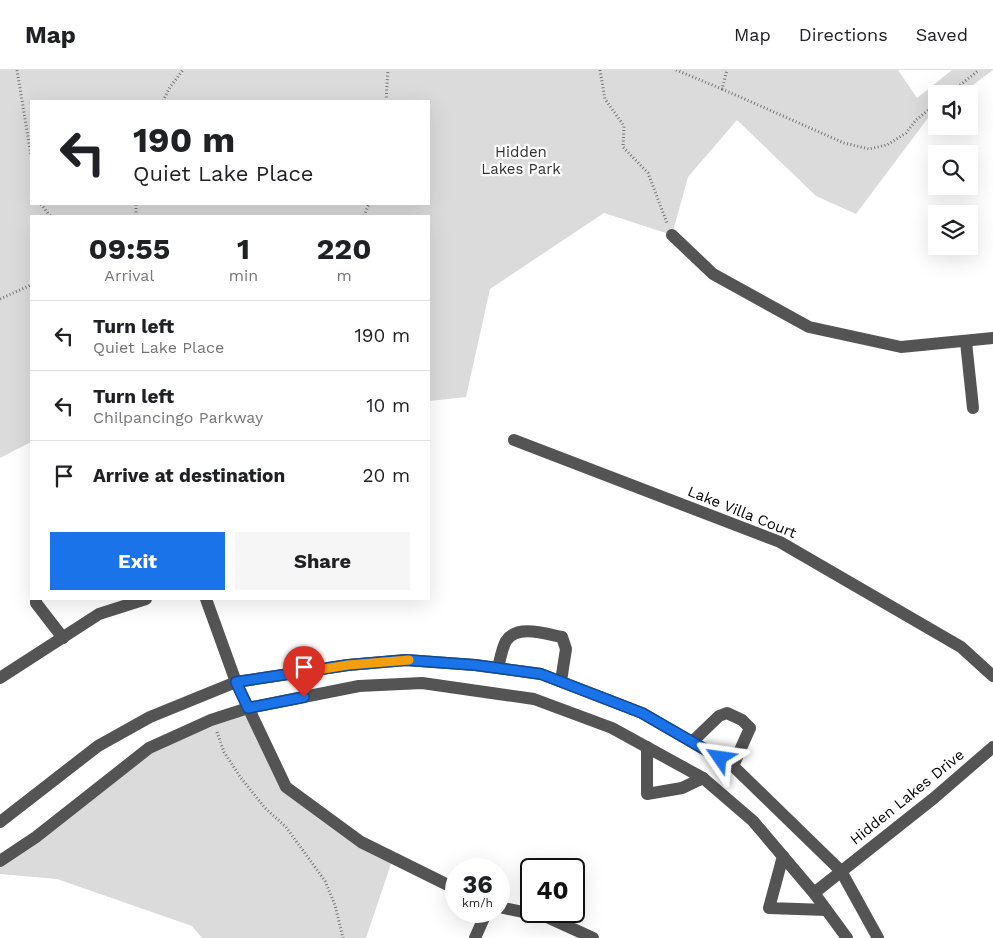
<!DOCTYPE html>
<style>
:root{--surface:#fff;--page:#f6f6f6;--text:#202124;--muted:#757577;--line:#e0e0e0;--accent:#1a73e8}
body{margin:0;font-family:"Work Sans",sans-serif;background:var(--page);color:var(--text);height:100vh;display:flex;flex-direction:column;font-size:19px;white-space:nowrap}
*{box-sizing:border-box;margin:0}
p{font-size:16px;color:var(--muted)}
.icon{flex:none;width:28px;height:28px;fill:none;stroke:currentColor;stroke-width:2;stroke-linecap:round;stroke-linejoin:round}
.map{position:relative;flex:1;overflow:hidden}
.details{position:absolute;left:30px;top:145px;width:400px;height:385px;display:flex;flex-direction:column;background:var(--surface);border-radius:0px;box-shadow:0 5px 20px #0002}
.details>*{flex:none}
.guide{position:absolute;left:30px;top:30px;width:400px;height:105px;border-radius:0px;box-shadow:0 5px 20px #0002;background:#fff;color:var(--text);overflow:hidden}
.controls{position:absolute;left:928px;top:15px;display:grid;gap:10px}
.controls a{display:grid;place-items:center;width:50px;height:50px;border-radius:0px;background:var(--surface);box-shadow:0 5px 20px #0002;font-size:25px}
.speed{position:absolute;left:445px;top:788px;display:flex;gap:10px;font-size:25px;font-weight:700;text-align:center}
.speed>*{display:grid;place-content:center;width:65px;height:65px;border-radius:50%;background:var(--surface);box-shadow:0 5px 20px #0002;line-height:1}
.speed small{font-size:12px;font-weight:400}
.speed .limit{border:2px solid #111;border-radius:8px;background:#fff;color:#111}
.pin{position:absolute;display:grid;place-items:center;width:42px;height:42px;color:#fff;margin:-51px -21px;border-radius:50% 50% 50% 0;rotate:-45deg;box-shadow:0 0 5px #0007}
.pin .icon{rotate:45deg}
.me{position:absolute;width:55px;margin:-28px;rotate:302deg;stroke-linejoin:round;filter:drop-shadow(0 0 4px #0008)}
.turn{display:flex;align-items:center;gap:18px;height:105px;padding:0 20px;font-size:22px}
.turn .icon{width:65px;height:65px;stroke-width:2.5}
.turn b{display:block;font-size:35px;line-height:42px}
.eta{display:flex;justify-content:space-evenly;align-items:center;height:85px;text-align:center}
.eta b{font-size:30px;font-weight:700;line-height:35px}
.primary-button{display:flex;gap:10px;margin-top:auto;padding:10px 20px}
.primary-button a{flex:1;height:58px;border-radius:0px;background:var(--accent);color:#fff;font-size:20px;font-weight:700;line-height:58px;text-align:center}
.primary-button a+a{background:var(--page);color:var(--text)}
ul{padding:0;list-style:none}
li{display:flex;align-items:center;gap:15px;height:70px;padding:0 20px;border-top:1px solid var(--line)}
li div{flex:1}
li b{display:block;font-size:19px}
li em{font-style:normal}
header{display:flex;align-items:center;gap:30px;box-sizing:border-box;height:70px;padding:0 25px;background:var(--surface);border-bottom:1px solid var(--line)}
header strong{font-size:24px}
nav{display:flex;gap:28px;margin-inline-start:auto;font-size:18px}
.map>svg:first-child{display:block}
.green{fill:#dbdbdb;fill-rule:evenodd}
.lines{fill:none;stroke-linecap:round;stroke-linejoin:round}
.path{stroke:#767676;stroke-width:3;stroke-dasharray:1 2.5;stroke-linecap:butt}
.minor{stroke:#545454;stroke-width:12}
.route-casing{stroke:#114b97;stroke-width:12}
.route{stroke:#1a73e8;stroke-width:9}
.slow{stroke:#f59e0b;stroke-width:9}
.labels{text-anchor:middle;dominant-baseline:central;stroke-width:4.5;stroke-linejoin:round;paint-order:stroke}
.park-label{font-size:15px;fill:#323232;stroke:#fff}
.street-label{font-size:15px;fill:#000;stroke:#fff}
</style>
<header>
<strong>Map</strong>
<nav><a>Map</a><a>Directions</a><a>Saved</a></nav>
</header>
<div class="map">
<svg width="993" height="868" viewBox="0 0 993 868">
<rect width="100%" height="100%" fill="#fff"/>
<g class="green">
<path d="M0,0H898L917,28L952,0H993L961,24H936V42L928,48L856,144L816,126L737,50L688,107L672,165L604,143L490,219L466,327L429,331V146H31V372L0,388ZM31,31H429V134H31Z"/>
<path d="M248,638L286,717L393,788L366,868H202L192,856L57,809L0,804V791L149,678Z"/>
</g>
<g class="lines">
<g class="path">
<path d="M17,0L31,85"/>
<path d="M600,0L605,29L624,56L623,77L648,103L667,153"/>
<path d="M676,0L722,19L727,0"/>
<path d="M722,19L844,73L869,79L887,75L906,63L916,50L936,34"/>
<path d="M949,24L979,0"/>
<path d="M163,31L170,17L183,0"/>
<path d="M386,31L388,0"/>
<path d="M41,134L50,146"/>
<path d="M136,146V134"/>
<path d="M364,146L369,134"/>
<path d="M0,229L31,215"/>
<path d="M217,662L224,682L241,708L265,738L286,757L325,811L335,835L343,868"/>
</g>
<g class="minor">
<path d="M672,165L713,204L809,257L901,277L993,268"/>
<path d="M966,272L973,338"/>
<path d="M514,370L780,472L961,577L993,606"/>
<path d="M36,529V533L63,568"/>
<path d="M206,529L236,612L286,717L361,772L456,819"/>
<path d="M498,598C500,590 502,578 506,571C517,554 546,564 562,567L566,579L561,611"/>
<path d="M0,608L99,544L146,529"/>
<path d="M693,671L719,646L727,643L742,650L750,658L733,696"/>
<path d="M647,677V724L682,718L703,708"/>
<path d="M0,752L98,676L150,647L236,612L348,595L406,590L475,595L541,604L642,643L733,696L841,801L878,868"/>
<path d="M783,786L769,838L826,840"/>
<path d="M0,791L36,767L149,678L211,650L248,638L359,616L422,613L534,629L612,658L703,708L753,751L814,823L847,868"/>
<path d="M814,823L934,728L993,677"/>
<path d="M499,837L547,847L593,868"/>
<path d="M475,868L487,841"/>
</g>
</g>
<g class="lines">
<defs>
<path id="route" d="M304,627L248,638L236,612L348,595L406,590L475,595L541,604L642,643L720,688"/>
</defs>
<use href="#route" class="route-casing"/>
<use href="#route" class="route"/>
<path class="slow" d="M292,604L348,595L409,590"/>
</g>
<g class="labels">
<g class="park-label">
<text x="521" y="82">Hidden<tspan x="521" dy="17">Lakes Park</tspan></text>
</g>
<g class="street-label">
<text transform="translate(742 442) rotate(22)">Lake Villa Court</text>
<text transform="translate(907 727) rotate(-39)">Hidden Lakes Drive</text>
</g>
</g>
</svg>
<div class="controls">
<a><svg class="icon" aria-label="sound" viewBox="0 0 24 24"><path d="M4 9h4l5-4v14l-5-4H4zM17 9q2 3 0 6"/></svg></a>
<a><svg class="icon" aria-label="search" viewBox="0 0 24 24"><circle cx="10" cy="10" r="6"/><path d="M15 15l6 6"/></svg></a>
<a><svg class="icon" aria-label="layers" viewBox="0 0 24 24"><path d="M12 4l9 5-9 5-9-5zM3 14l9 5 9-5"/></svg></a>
</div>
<div class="speed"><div>36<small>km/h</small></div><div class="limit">40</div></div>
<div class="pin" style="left:304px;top:627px;background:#d93025"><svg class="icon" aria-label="arrive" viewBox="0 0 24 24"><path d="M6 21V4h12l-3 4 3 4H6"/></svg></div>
<svg class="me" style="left:720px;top:688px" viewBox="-20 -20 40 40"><path d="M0-17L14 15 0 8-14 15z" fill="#1a73e8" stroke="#fff" stroke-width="4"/></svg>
<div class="guide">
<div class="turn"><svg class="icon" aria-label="left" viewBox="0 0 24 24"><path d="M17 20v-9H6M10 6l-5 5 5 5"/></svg><div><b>190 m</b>Quiet Lake Place</div></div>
</div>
<section class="details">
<div class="eta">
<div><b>09:55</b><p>Arrival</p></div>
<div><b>1</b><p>min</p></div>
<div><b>220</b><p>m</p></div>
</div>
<ul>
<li><svg class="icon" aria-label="left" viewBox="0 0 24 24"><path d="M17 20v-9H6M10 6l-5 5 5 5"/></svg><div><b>Turn left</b><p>Quiet Lake Place</p></div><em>190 m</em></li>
<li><svg class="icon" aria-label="left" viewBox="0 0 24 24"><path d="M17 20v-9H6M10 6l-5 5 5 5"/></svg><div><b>Turn left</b><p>Chilpancingo Parkway</p></div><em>10 m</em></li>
<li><svg class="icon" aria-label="arrive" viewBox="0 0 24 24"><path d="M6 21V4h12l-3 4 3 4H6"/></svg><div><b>Arrive at destination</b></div><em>20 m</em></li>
</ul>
<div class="primary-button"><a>Exit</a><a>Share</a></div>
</section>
</div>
